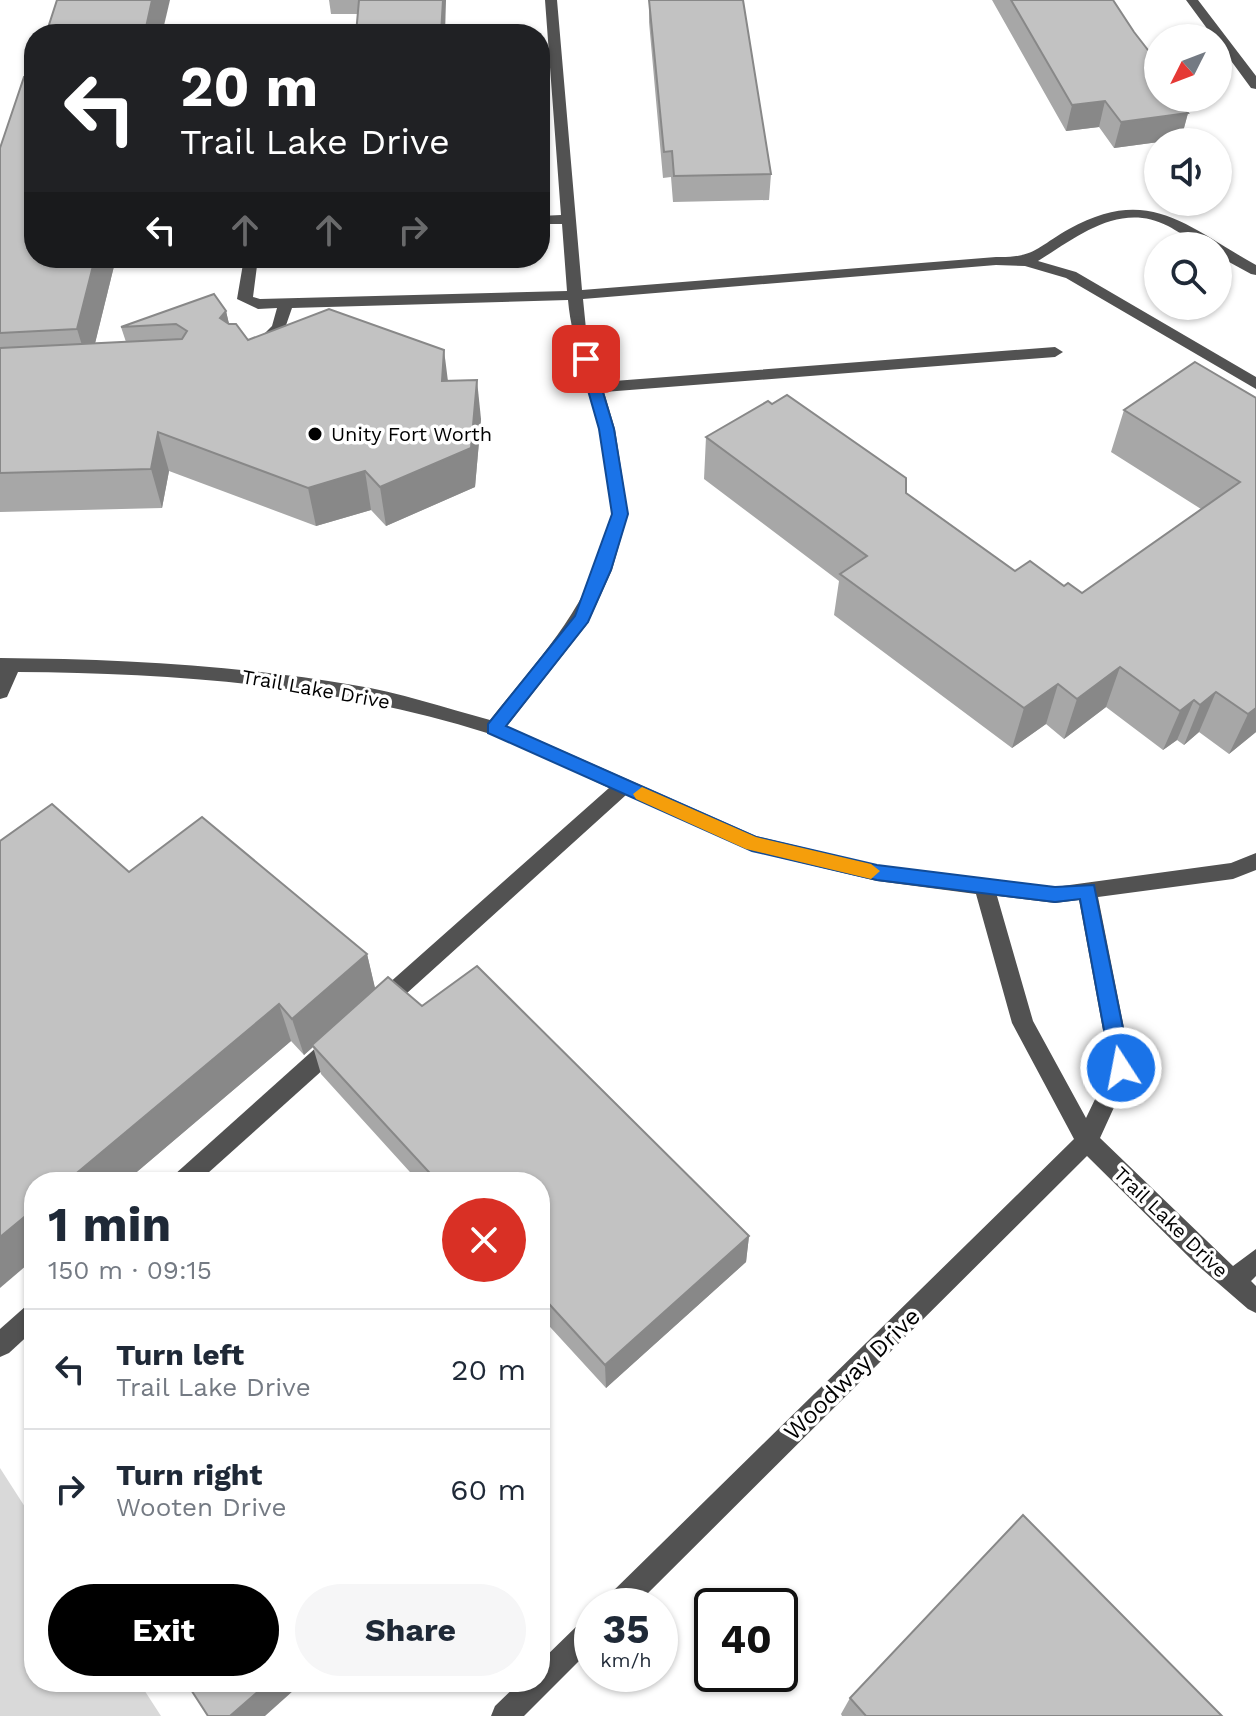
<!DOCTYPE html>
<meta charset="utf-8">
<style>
:root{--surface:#fff;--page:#f6f6f7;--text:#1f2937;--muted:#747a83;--line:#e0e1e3;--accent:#000}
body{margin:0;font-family:"Work Sans",sans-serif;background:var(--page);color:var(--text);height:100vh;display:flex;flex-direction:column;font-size:30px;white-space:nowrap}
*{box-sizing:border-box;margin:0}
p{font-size:26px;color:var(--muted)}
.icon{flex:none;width:44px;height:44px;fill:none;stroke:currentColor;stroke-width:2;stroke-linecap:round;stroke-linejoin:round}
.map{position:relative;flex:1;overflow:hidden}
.side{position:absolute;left:24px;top:1172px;width:526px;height:520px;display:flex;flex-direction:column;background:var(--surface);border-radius:32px;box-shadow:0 2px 6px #0004}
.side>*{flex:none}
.guide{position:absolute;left:24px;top:24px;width:526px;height:244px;border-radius:32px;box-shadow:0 2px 6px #0004;background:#202124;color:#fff;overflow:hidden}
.needle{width:52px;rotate:228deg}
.buttons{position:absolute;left:1144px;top:24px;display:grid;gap:16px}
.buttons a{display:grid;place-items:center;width:88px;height:88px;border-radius:50%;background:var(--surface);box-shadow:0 2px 6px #0004;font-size:40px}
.speed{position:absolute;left:574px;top:1588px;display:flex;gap:16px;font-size:40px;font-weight:700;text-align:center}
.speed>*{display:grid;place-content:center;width:104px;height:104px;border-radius:50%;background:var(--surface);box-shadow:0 2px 6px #0004;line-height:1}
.speed small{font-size:20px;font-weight:400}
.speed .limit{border:4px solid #111;border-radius:12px;background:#fff;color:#111}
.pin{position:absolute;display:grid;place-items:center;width:68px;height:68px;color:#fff;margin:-34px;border-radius:16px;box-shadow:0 4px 12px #0006}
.me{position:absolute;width:88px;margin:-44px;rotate:349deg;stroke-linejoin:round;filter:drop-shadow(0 0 6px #0008)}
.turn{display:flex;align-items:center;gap:28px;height:168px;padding:0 24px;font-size:36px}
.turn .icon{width:104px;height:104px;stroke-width:2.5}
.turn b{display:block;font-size:56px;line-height:68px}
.lanes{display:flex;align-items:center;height:76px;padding:0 24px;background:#0003;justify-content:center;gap:40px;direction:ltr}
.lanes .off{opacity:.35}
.round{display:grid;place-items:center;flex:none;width:84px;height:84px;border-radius:42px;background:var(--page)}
.summary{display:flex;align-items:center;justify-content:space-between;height:136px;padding:0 24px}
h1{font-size:48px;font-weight:700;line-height:60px}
.primary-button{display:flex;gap:16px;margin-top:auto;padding:16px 24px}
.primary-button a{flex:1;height:92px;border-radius:48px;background:var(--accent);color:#fff;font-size:32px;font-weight:700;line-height:92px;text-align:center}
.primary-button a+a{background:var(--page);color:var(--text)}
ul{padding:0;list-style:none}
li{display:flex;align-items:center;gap:24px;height:120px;padding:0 24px;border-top:2px solid var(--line)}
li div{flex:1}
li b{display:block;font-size:30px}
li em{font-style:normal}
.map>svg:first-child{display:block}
.green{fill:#d9d9d9}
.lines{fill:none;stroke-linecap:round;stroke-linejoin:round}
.minor{fill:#525252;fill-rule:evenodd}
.wall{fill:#a7a7a7}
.shaded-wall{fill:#888}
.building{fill:#c2c2c2;stroke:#888;stroke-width:2}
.route{fill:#1a73e8;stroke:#114b97;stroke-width:2}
.slow{fill:#f59e0b}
.poi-dot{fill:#000;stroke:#fff;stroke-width:3}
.labels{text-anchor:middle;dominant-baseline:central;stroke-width:7;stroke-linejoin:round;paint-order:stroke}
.poi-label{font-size:20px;fill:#000;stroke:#fff;text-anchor:start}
.street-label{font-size:20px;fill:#000;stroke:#fff}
.near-street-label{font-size:24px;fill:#000;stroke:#fff}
</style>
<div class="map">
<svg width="1256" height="1716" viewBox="0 0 1256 1716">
<rect width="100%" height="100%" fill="#fff"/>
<path class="green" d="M0,1468L34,1521V1682H139L161,1716H0Z"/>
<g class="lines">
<g class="minor">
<path d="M545,0H557L582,290L996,257C1035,258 1037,247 1069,229C1150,184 1187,227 1256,265V275L1251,274L1218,256V246C1197,246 1186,236 1168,226C1120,201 1078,236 1038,261L1076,272L1256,377V389L1066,278L1025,266L996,265L583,299L586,329L601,382L1055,347L1063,352L1055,357L604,392L615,429L628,514L612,570L588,623L507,726L756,836L877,865L1055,887L1231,863L1256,853V870L1233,879L1098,897L1132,1068L1100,1138L1233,1266L1256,1249V1276L1251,1281L1256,1286V1313L1248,1309L1196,1264L1087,1156L635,1606H603L607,1597L1074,1139L1012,1023L976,894L877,881L752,851L626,795L386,1012L378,1015L370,1012L367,1006L370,1000L609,788C569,770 528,746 487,733C334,685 177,673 18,672L7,697L0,699V658C118,659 236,665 353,685C399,692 445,708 490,720C540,657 597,599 611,516C614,496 603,452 599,431C591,386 572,346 568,300L292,308L284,331L261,350L253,345L272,326L277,308L258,309L237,299L244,258H258L253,297L260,299L567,291L562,224H540V216L561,215ZM997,896L1055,903L1079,900L1110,1068L1086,1118L1033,1021Z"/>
<path d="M1186,0H1198L1256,76V89L1251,88L1218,43V38H1214Z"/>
<path d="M337,1034L345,1036L348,1043L345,1050L198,1182H171L174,1175L329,1036Z"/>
<path d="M34,1302V1330L9,1353L0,1357V1329L26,1306Z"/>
<path d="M592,1616V1648L524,1716H491L495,1706L520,1682H540V1662L583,1620Z"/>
</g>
</g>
<g class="wall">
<path d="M329,0H446L358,14H331Z"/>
<path d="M649,0L771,174L769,200L673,202L671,177L663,178L649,22Z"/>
<path d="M992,0H1113L1158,98L1188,113L1181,139L1114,148L1099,127L1066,131Z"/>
<path d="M0,148L34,258H116L95,343L126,342L121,327L226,311L229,324L248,340L448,381L481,419L475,487L386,526L371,510L316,526L169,471L162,508L0,512Z"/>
<path d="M1256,398V732L1229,754L1199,732L1184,745L1177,740L1163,750L1106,707L1064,739L1046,724L1012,748L834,615L839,581L704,479L706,437L906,493L1015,571L1082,593L1201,509L1111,452L1124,410Z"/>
<path d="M129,872L367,954L375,989L422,1006L749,1236L746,1262L606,1388L540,1316V1182H419L321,1074L313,1047L304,1055L291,1041L125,1182H34Z"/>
<path d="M850,1698L1222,1716H842L841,1714Z"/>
</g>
<g class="shaded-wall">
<path d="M152,0H170L162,34H145Z"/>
<path d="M443,0H446L445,34H441Z"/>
<path d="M1105,101L1099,127L1066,131L1072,105Z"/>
<path d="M1188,113L1181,139L1114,148L1121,122Z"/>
<path d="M95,258H116L89,368L77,329Z"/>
<path d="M226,311L235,350L220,318Z"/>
<path d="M444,350L449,389L442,381Z"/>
<path d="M477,380L481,419L475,487L386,526L380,487Z"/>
<path d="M158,432L169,471L162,508L151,469Z"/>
<path d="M365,471L371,510L316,526L308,488Z"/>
<path d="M1120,667L1106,707L1064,739L1077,699Z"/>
<path d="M1058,684L1046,724L1012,748L1024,708Z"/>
<path d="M1216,692L1199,732L1184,745L1200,705Z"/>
<path d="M1194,700L1177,740L1163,750L1180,711Z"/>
<path d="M1256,708V732L1229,754L1248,714Z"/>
<path d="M367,954L376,992L312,1045L313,1047L304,1055L292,1019Z"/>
<path d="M279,1004L291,1041L125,1182H66Z"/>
<path d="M34,1209V1259L0,1288V1237Z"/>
<path d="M749,1236L746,1262L606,1388L605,1365Z"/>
<path d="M269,1682H303L265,1716H230Z"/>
</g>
<g class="building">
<path d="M57,0H152L145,32H132L131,34H46Z"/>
<path d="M359,0H443L441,34H356Z"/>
<path d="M649,0H743L771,174L674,176L672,151L664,152Z"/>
<path d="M1011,0H1113L1134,32L1158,63V98H1176L1188,113L1121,122L1105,101L1072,105Z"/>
<path d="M34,72V258H95L77,329L0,333V148L24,77H32Z"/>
<path d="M214,294L226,311L220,318L229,324H236L248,340L329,309L444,350L442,381L477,380L471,448L380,487L365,471L308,488L158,432L151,469L0,473V348L182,339L187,331L176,324L121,327Z"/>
<path d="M1195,362L1256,398V708L1248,714L1216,692L1200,705L1194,700L1180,711L1120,667L1077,699L1058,684L1024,708L840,574L867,556L706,437L768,401L772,404L787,395L906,478V493L1015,571L1030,561L1064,586L1068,583L1082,593L1240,482L1124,410Z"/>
<path d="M52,804L129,872L202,817L367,954L292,1019L279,1004L66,1182H34V1209L0,1237V841Z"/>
<path d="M477,966L749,1236L605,1365L540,1294V1182H438L312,1045L388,977L422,1006Z"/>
<path d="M1023,1515L1222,1716H866L850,1698Z"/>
<path d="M186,1682H269L230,1716H208Z"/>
</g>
<path class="route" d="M586,354L593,359L614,429L628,514L611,570L588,622L506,726L756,837L877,865L1055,887L1094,885L1131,1068L1128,1074L1121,1077L1111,1068L1080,899L1055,902L877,880L752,851L488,733V724L575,616L612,514L599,429L579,359Z"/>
<path class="slow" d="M642,787L756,837L871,864L880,871L871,879L746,849L636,799L633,794Z"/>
<circle class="poi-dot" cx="315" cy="434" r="8"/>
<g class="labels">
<g class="poi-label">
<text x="331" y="434">Unity Fort Worth</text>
</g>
<g class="street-label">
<text transform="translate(316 689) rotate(10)">Trail Lake Drive</text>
<text transform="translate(1171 1222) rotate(44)">Trail Lake Drive</text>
</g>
<g class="near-street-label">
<text transform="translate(852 1374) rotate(-44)">Woodway Drive</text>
</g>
</g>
</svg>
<div class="buttons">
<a><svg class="needle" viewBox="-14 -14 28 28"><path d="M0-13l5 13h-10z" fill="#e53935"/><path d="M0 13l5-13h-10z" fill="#747a83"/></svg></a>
<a><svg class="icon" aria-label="sound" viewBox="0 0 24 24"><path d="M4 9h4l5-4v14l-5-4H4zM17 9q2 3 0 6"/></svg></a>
<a><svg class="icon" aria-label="search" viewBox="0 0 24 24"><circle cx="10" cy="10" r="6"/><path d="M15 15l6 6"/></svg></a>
</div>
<div class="speed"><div>35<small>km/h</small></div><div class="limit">40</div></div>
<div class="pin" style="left:586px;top:359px;background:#d93025"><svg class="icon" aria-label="arrive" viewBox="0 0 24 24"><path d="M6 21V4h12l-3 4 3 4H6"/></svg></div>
<svg class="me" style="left:1121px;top:1068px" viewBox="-20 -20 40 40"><circle r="17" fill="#1a73e8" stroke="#fff" stroke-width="3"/><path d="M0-11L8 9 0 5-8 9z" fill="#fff"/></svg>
<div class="guide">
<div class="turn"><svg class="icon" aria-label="left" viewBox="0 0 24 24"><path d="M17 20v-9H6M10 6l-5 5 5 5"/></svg><div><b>20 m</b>Trail Lake Drive</div></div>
<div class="lanes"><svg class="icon" aria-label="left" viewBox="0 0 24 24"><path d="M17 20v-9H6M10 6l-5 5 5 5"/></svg><svg class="icon off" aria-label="ahead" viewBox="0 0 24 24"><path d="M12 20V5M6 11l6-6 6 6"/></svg><svg class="icon off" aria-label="ahead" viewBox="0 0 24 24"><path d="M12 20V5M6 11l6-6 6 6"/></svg><svg class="icon off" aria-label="right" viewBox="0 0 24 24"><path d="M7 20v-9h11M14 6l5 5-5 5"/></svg></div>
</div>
<section class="side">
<div class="summary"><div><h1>1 min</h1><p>150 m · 09:15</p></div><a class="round" style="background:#d93025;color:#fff"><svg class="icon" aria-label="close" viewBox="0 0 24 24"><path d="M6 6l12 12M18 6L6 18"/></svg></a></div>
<ul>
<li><svg class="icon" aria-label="left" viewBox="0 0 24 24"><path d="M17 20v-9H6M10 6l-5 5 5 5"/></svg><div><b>Turn left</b><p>Trail Lake Drive</p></div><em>20 m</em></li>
<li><svg class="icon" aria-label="right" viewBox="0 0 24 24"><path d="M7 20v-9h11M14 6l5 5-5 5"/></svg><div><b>Turn right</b><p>Wooten Drive</p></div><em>60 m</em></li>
</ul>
<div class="primary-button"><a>Exit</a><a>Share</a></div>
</section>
</div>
